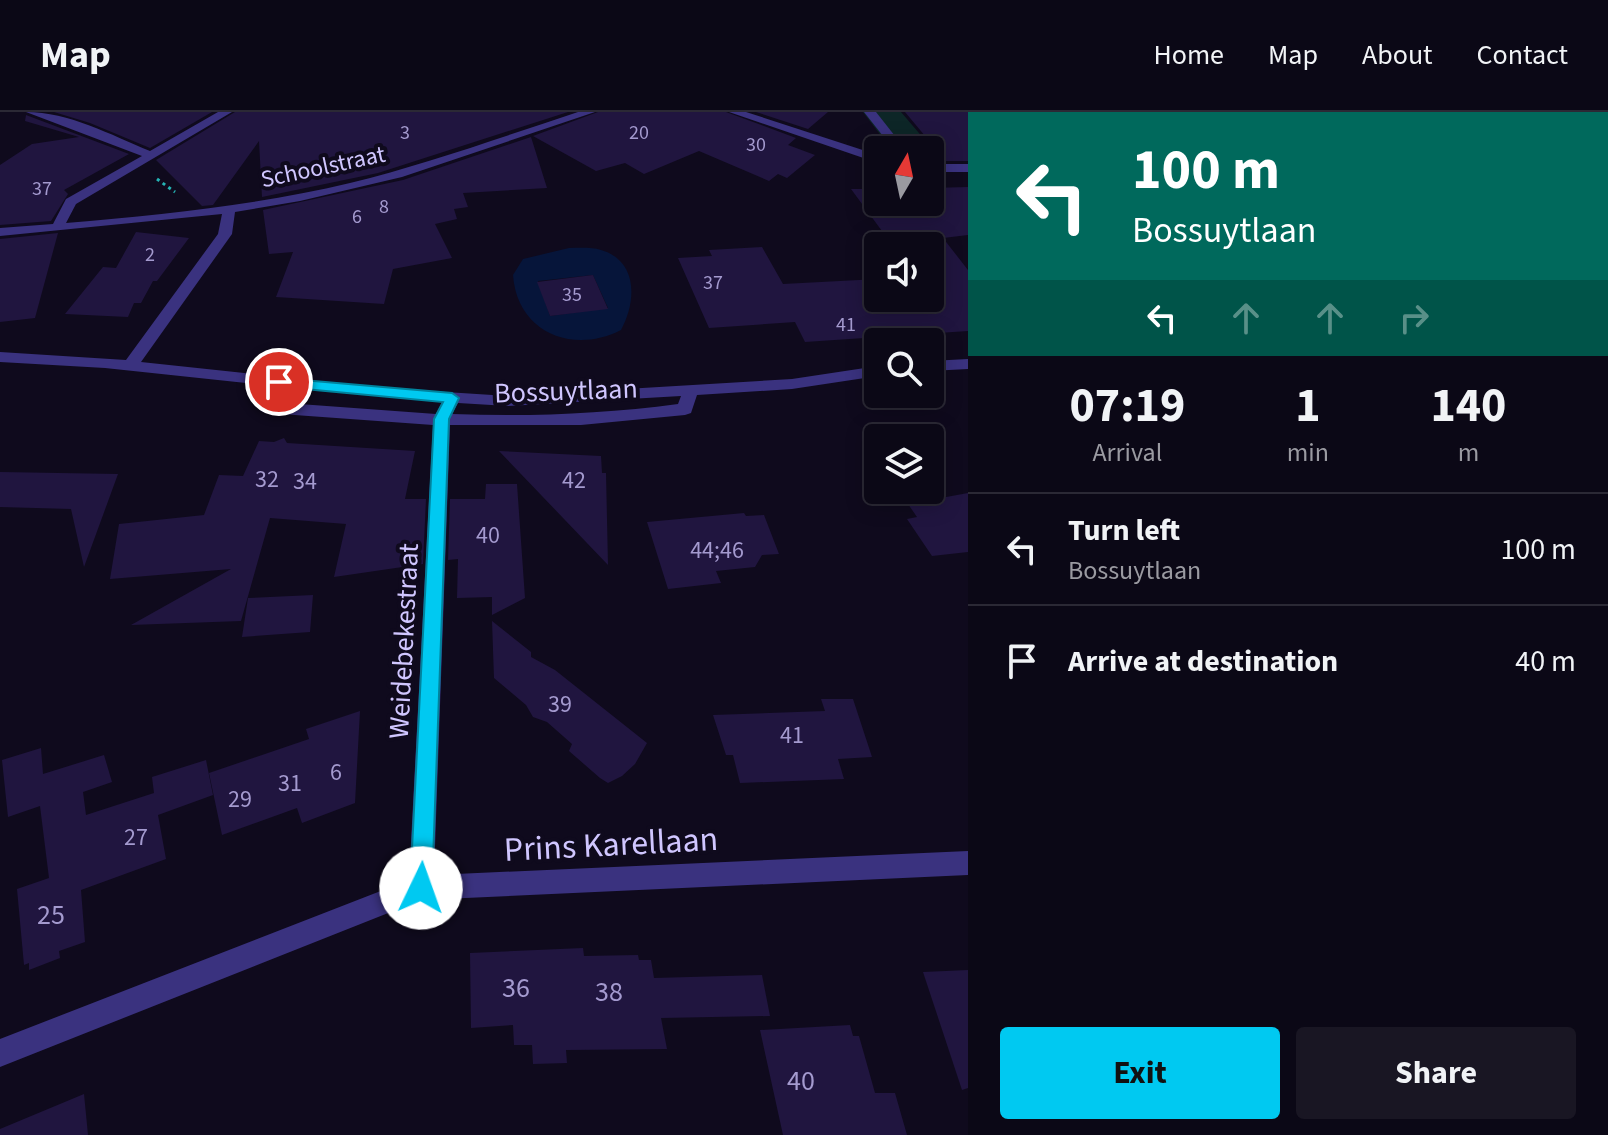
<!DOCTYPE html>
<style>
:root{--surface:#0b0816;--page:#191623;--text:#f1f3f6;--muted:#9a9aa1;--line:#2b2935;--accent:#00c9f1}
body{margin:0;font-family:"Source Sans 3",sans-serif;background:var(--page);color:var(--text);height:100vh;display:flex;flex-direction:column;font-size:30px;white-space:nowrap}
*{box-sizing:border-box;margin:0}
p{font-size:26px;color:var(--muted)}
.icon{flex:none;width:44px;height:44px;fill:none;stroke:currentColor;stroke-width:2;stroke-linecap:round;stroke-linejoin:round}
.map{position:relative;flex:1;overflow:hidden}
.side{display:flex;flex-direction:column;background:var(--surface);width:640px}
.side>*{flex:none}
.banner{background:#00695c;color:#fff;overflow:hidden}
.needle{width:52px;rotate:9deg}
.fabs{position:absolute;left:864px;top:24px;display:grid;gap:16px}
.fabs a{display:grid;place-items:center;width:80px;height:80px;border-radius:8px;background:var(--surface);box-shadow:0 4px 20px #0003,0 0 0 2px var(--line);font-size:40px}
.pin{position:absolute;display:grid;place-items:center;width:68px;height:68px;color:#fff;margin:-34px;border:4px solid #fff;border-radius:50%;box-shadow:0 2px 8px #0007}
.me{position:absolute;width:88px;margin:-44px;rotate:3deg;stroke-linejoin:round;filter:drop-shadow(0 0 6px #0008)}
.turn{display:flex;align-items:center;gap:28px;height:168px;padding:0 32px;font-size:36px}
.turn .icon{width:104px;height:104px;stroke-width:2.5}
.turn b{display:block;font-size:56px;line-height:68px}
.lanes{display:flex;align-items:center;height:76px;padding:0 32px;background:#0003;justify-content:center;gap:40px;direction:ltr}
.lanes .off{opacity:.35}
.eta{display:flex;justify-content:space-evenly;align-items:center;height:136px;text-align:center}
.eta b{font-size:48px;font-weight:700;line-height:56px}
.cta{display:flex;gap:16px;margin-top:auto;padding:16px 32px}
.cta a{flex:1;height:92px;border-radius:8px;background:var(--accent);color:#111;font-size:32px;font-weight:700;line-height:92px;text-align:center}
.cta a+a{background:var(--page);color:var(--text)}
ul{padding:0;list-style:none}
li{display:flex;align-items:center;gap:24px;height:112px;padding:0 32px;border-top:2px solid var(--line)}
li div{flex:1}
li b{display:block;font-size:30px}
li em{font-style:normal}
header{display:flex;align-items:center;gap:48px;box-sizing:border-box;height:112px;padding:0 40px;background:var(--surface);border-bottom:2px solid var(--line)}
header strong{font-size:38px}
nav{display:flex;gap:44px;margin-inline-start:auto;font-size:28px}
main{display:flex;flex:1;min-height:0}
.map>svg:first-child{display:block}
.green{fill:#0d2627}
.water{fill:#06153a;fill-rule:evenodd}
.building{fill:#20153f}
.lines{fill:none;stroke-linecap:round;stroke-linejoin:round}
.path{stroke:#25b3b4;stroke-width:3;stroke-dasharray:3 4;stroke-linecap:butt}
.minor{fill:#3a327f;fill-rule:evenodd}
.route{fill:#00c9f1;stroke:#00839d;stroke-width:2}
.labels{text-anchor:middle;dominant-baseline:central;stroke-width:8;stroke-linejoin:round;paint-order:stroke}
.far-number-label{font-size:20px;fill:#a49acf}
.far-street-label{font-size:24px;fill:#d0c6ff;stroke:#0f0a1d}
.number-label{font-size:24px;fill:#a49acf}
.street-label{font-size:28px;fill:#d0c6ff;stroke:#0f0a1d}
.near-number-label{font-size:28px;fill:#a49acf}
.near-street-label{font-size:34px;fill:#d0c6ff;stroke:#0f0a1d}
</style>
<header>
<strong>Map</strong>
<nav><a>Home</a><a>Map</a><a>About</a><a>Contact</a></nav>
</header>
<main>
<div class="map">
<svg width="968" height="1023" viewBox="0 0 968 1023">
<rect width="100%" height="100%" fill="#0f0a1d"/>
<path class="green" d="M863,0H901L942,48L930,47V38H892Z"/>
<path class="water" d="M569,136C579,136 592,135 601,138C639,149 636,191 621,218C572,243 517,220 513,163L523,147ZM593,163L608,196L550,204L538,169Z"/>
<g class="building">
<path d="M54,0H212L150,36L90,11Z"/>
<path d="M235,0H568L378,61L262,85L259,29L213,93L202,94L156,48Z"/>
<path d="M598,0H726L796,26L788,33L815,43L787,66L778,62L769,69L699,39L644,62L625,51L596,59L533,24Z"/>
<path d="M756,0H828L808,17Z"/>
<path d="M905,0H968V49H946Z"/>
<path d="M26,3L129,42L64,78L68,82L51,109L0,113V53L32,32L79,25L25,9Z"/>
<path d="M531,25L547,76L463,81L468,95L454,97L457,107L435,112L452,146L393,157L384,192L276,185L293,140L269,142L263,98L403,68Z"/>
<path d="M968,75V123L943,126L968,158V219L805,230L795,210L709,216L678,146L712,144L709,138L762,135L783,172L878,167V186H930V134H893L851,77H878V90H930V76Z"/>
<path d="M136,120L189,126L157,169H153L141,191H134L128,205L65,202L103,155L116,156Z"/>
<path d="M58,121L35,206L0,210V127Z"/>
<path d="M593,163L608,197L550,204L537,170Z"/>
<path d="M284,326L287,331L415,339L405,387H426L423,452L334,465L346,412L270,406L241,509L131,513L231,457L110,467L119,412L204,403L219,363L243,364L259,329L274,330Z"/>
<path d="M499,339L601,344L602,361H606L608,453Z"/>
<path d="M0,360L118,362L84,455L71,397L0,395Z"/>
<path d="M486,372H517L525,486L492,503V485L457,486L458,447L448,448L450,387H485Z"/>
<path d="M968,381V440L932,444L907,407L917,405L908,392Z"/>
<path d="M744,401L746,404L764,403L779,442L762,443L755,455L716,459L721,471L668,477L647,410Z"/>
<path d="M313,483L310,520L242,525L248,486Z"/>
<path d="M492,509L531,540V545L555,558L647,631L635,652L622,664L608,671L600,666L569,639L572,632L547,610L533,605L526,593L494,566Z"/>
<path d="M821,587H853L872,645L838,647L844,667L740,671L733,643H726L713,603L825,599Z"/>
<path d="M360,599L355,691L302,711L297,696L222,723L209,661L309,627L306,617Z"/>
<path d="M41,636L43,662L104,643L112,670L83,680L86,703L154,681L152,665L206,648L213,683L158,703L166,747L81,778L85,830L59,839L60,846L29,858V851L24,853L17,777L49,766L40,694L8,705L2,648Z"/>
<path d="M583,836L584,844L638,843L639,848H651L654,866L762,863L770,904L661,906L667,937L566,938L567,951L533,952L532,933H514L513,913L471,916L470,841Z"/>
<path d="M968,858V976L962,978L923,860Z"/>
<path d="M850,913L853,924H859L875,981H895L907,1023H783L760,918Z"/>
<path d="M84,982L88,1023H0V1017Z"/>
</g>
<g class="lines">
<path class="path" d="M157,67L175,80"/>
<g class="minor">
<path d="M26,0C69,0 111,23 150,39L218,0H232L76,92L66,111C162,103 257,93 350,71C427,52 502,25 578,0H595L402,65L300,89L235,100L232,122L141,250L383,276L508,284L792,267L878,254V264L792,277L697,283L691,301L685,303L581,313H450L434,763L968,739V763L421,788L0,955V927L409,768L433,313L267,301L261,299L246,271L105,256L0,250V240L126,248L218,122L222,102L0,124V116L53,112L66,87L142,44ZM263,273L442,290L436,302L272,290ZM681,284L678,292C603,302 528,305 452,302L458,291L508,294Z"/>
<path d="M729,0H746L878,43V51Z"/>
<path d="M864,0H876L906,38H894Z"/>
<rect x="930" y="52" width="38" height="8"/>
<path d="M968,247V257L930,259V249Z"/>
</g>
</g>
<path class="route" d="M279,266L452,281L459,286L449,307L432,776L429,784L421,787L413,784L410,776L434,307L443,290L273,274V267Z"/>
<g class="labels">
<g class="far-number-label">
<text x="405" y="21">3</text>
<text x="639" y="21">20</text>
<text x="756" y="33">30</text>
<text x="42" y="77">37</text>
<text x="384" y="95">8</text>
<text x="357" y="105">6</text>
<text x="150" y="143">2</text>
<text x="713" y="171">37</text>
<text x="572" y="183">35</text>
<text x="846" y="213">41</text>
</g>
<g class="far-street-label">
<text transform="translate(323 55) rotate(-12)">Schoolstraat</text>
</g>
<g class="number-label">
<text x="267" y="367">32</text>
<text x="574" y="368">42</text>
<text x="305" y="369">34</text>
<text x="488" y="423">40</text>
<text x="717" y="438">44;46</text>
<text x="560" y="592">39</text>
<text x="792" y="623">41</text>
<text x="336" y="660">6</text>
<text x="290" y="671">31</text>
<text x="240" y="687">29</text>
<text x="136" y="725">27</text>
</g>
<g class="street-label">
<text transform="translate(566 279) rotate(-2)">Bossuytlaan</text>
<text transform="translate(404 529) rotate(-87)">Weidebekestraat</text>
</g>
<g class="near-number-label">
<text x="51" y="803">25</text>
<text x="516" y="876">36</text>
<text x="609" y="880">38</text>
<text x="801" y="969">40</text>
</g>
<g class="near-street-label">
<text transform="translate(611 733) rotate(-3)">Prins Karellaan</text>
</g>
</g>
</svg>
<div class="fabs">
<a><svg class="needle" viewBox="-14 -14 28 28"><path d="M0-13l5 13h-10z" fill="#e53935"/><path d="M0 13l5-13h-10z" fill="#9a9aa1"/></svg></a>
<a><svg class="icon" aria-label="sound" viewBox="0 0 24 24"><path d="M4 9h4l5-4v14l-5-4H4zM17 9q2 3 0 6"/></svg></a>
<a><svg class="icon" aria-label="search" viewBox="0 0 24 24"><circle cx="10" cy="10" r="6"/><path d="M15 15l6 6"/></svg></a>
<a><svg class="icon" aria-label="layers" viewBox="0 0 24 24"><path d="M12 4l9 5-9 5-9-5zM3 14l9 5 9-5"/></svg></a>
</div>
<div class="pin" style="left:279px;top:270px;background:#d93025"><svg class="icon" aria-label="arrive" viewBox="0 0 24 24"><path d="M6 21V4h12l-3 4 3 4H6"/></svg></div>
<svg class="me" style="left:421px;top:776px" viewBox="-20 -20 40 40"><circle r="19" fill="#fff"/><path d="M0-13L10 11 0 6-10 11z" fill="#00c9f1"/></svg>
</div>
<section class="side">
<div class="banner">
<div class="turn"><svg class="icon" aria-label="left" viewBox="0 0 24 24"><path d="M17 20v-9H6M10 6l-5 5 5 5"/></svg><div><b>100 m</b>Bossuytlaan</div></div>
<div class="lanes"><svg class="icon" aria-label="left" viewBox="0 0 24 24"><path d="M17 20v-9H6M10 6l-5 5 5 5"/></svg><svg class="icon off" aria-label="ahead" viewBox="0 0 24 24"><path d="M12 20V5M6 11l6-6 6 6"/></svg><svg class="icon off" aria-label="ahead" viewBox="0 0 24 24"><path d="M12 20V5M6 11l6-6 6 6"/></svg><svg class="icon off" aria-label="right" viewBox="0 0 24 24"><path d="M7 20v-9h11M14 6l5 5-5 5"/></svg></div>
</div>
<div class="eta">
<div><b>07:19</b><p>Arrival</p></div>
<div><b>1</b><p>min</p></div>
<div><b>140</b><p>m</p></div>
</div>
<ul>
<li><svg class="icon" aria-label="left" viewBox="0 0 24 24"><path d="M17 20v-9H6M10 6l-5 5 5 5"/></svg><div><b>Turn left</b><p>Bossuytlaan</p></div><em>100 m</em></li>
<li><svg class="icon" aria-label="arrive" viewBox="0 0 24 24"><path d="M6 21V4h12l-3 4 3 4H6"/></svg><div><b>Arrive at destination</b></div><em>40 m</em></li>
</ul>
<div class="cta"><a>Exit</a><a>Share</a></div>
</section>
</main>
